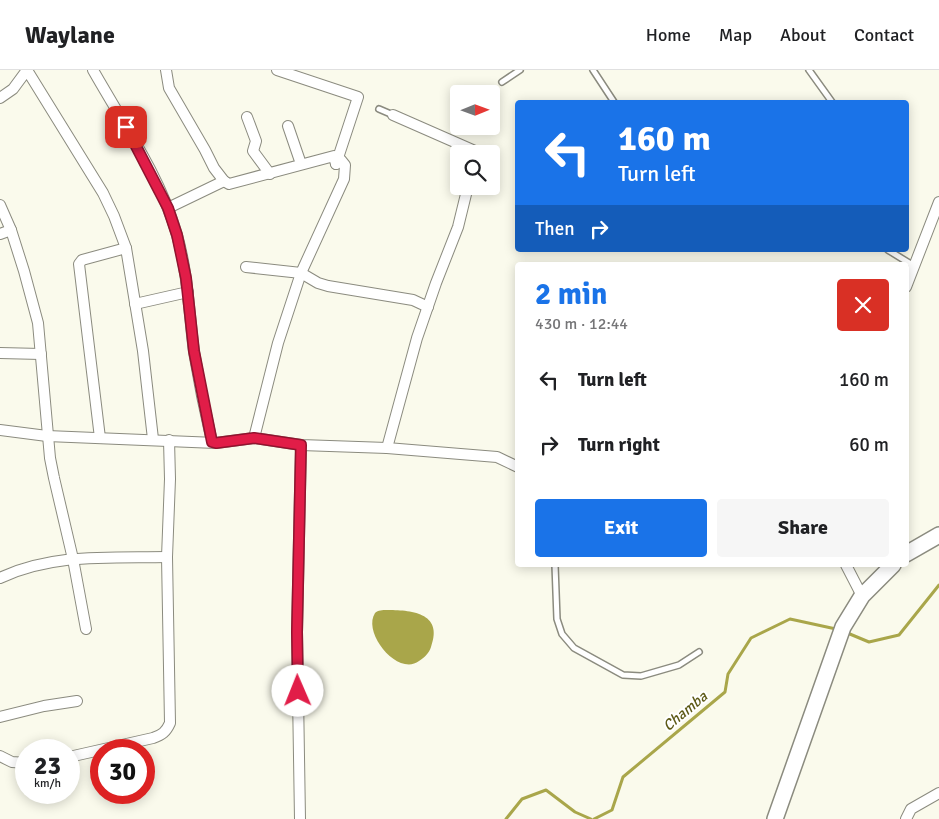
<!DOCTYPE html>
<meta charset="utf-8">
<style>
:root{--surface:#fff;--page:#f6f6f6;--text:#202124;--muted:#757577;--line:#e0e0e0;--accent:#1a73e8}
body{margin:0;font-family:Signika,sans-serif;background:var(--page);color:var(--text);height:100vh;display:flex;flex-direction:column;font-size:19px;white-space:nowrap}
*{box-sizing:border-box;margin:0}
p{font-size:16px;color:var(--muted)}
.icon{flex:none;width:28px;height:28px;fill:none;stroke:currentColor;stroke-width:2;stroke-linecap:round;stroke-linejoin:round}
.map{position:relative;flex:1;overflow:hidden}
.sheet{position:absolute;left:515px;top:192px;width:394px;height:305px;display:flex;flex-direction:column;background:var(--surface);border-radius:5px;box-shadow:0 2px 12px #0003}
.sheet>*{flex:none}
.banner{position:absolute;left:515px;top:30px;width:394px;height:152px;border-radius:5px;box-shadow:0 2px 12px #0003;background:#1a73e8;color:#fff;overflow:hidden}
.needle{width:32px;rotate:89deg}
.tools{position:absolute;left:450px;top:15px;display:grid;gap:10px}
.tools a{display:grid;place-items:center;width:50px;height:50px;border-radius:5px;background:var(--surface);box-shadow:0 2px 12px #0003;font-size:25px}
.speed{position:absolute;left:15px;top:669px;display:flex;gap:10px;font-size:25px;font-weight:700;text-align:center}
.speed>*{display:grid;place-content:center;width:65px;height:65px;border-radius:50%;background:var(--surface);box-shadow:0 2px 12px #0003;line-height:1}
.speed small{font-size:12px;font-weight:400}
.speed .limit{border:8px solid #d22;background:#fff;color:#111}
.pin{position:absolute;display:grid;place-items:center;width:42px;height:42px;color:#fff;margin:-21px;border-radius:10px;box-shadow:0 2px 8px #0006}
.me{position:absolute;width:55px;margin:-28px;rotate:359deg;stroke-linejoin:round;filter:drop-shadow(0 0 4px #0008)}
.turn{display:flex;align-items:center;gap:18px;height:105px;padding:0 20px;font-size:22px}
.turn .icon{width:65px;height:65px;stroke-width:2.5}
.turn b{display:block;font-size:35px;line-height:42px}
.then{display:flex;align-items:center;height:48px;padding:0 20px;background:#0003;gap:10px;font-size:19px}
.round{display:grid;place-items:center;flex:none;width:52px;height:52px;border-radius:5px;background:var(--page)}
.summary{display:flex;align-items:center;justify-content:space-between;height:85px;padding:0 20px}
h1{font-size:30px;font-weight:700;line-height:38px;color:var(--accent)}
.cta{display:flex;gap:10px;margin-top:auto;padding:10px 20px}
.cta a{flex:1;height:58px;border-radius:5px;background:var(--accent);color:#fff;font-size:20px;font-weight:700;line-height:58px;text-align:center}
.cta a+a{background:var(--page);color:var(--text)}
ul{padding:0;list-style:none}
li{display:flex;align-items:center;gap:15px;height:65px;padding:0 20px}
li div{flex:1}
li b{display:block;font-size:19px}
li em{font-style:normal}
header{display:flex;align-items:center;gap:30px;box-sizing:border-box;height:70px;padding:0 25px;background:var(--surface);border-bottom:1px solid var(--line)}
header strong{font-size:24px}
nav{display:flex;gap:28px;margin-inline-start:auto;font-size:18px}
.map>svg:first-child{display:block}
.water{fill:#a9a64a}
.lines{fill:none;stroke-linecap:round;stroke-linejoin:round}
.stream{stroke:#a9a64a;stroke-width:3}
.service-casing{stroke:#8b8b7f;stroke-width:8}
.minor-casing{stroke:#8b8b7f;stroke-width:12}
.secondary-casing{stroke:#8b8b7f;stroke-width:18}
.service{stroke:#fff;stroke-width:5}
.minor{stroke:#fff;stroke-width:10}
.secondary{stroke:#fff;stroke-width:15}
.route-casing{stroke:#92132f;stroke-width:12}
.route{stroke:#e11d48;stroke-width:9}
.labels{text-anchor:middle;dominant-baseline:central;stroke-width:4;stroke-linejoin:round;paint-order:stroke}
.water-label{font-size:15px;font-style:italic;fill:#5d5a17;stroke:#fff}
</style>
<header>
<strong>Waylane</strong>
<nav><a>Home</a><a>Map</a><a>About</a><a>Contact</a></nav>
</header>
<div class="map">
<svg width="939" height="749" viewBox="0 0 939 749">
<rect width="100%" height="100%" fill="#fafaec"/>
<path class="water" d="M386,540C410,540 444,542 431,577C429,583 425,587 419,591C398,607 362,563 375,543C378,540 383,540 386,540Z"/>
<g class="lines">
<g class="stream">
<path d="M845,562L869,572L899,565L939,515"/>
<path d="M506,749L522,729L546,720L575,742L591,749"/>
<path d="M594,749L612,740L623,707L725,622L728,604L751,568L790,549L836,559"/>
</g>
<defs>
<g id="service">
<path d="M593,0L614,32"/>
<path d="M809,0L832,32"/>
<path d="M502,12L520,0"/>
<path d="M379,39L393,45"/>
<path d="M888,180L914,196"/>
<path d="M555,495L557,549L562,564L574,578L623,605L641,606L679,595L699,582"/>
</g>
<g id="minor">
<path d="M93,0C123,53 160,106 177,165C188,204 189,243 194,282C199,312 205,342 212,372"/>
<path d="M166,0L169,18L205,80L214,98L224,111L229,114L334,86L336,94L341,90L345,95L344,109L301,203L278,273L254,368"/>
<path d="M277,0L358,27L336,94"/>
<path d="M0,28L13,19L27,0L103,123L114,146L126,178L143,281L153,369"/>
<path d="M393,45L475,81L476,84"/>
<path d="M247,47L256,71L253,81L270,104"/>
<path d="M288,56L301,94"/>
<path d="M0,135L11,160L24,201L38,253L50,388L54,408L73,489L86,559"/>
<path d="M168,138L224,111"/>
<path d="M0,164L11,160"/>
<path d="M246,197L301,203L318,213L328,216L413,230L428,237"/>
<path d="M906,217L939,132"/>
<path d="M135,234L188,222"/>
<path d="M0,283L41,284"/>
<path d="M0,360L47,366L216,373L254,368L301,375L387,378L497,387L518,397"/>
<path d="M100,368L79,194L82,190L126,178"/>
<path d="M387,378L417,268L436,213L458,157L468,116"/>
<path d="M846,495L862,526"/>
<path d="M0,508C52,483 111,488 167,487"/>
<path d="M0,647L44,636L77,631"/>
<path d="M0,686L12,692L26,693"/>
<path d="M69,687L153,668C162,665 166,662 170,653L167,487L170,409L169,370"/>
<path d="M300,749L297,562L301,375"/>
<path d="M906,749L911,739L939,723"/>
</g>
<g id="secondary">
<path d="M906,484L939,465"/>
<path d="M775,749L843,557L862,526L893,495"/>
</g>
</defs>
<use href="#service" class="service-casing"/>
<use href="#minor" class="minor-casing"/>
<use href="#secondary" class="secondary-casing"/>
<use href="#service" class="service"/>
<use href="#minor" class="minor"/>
<use href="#secondary" class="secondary"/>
</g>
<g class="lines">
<defs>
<path id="route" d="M126,57L168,138L177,165L186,208L194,281L212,372L216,373L254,368L301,375L297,562L298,621"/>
</defs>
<use href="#route" class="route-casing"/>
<use href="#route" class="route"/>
</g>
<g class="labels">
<g class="water-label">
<text transform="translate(685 641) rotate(-40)">Chamba</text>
</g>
</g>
</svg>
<div class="tools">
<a><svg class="needle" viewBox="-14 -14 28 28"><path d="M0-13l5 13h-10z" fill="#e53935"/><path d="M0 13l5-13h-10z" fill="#757577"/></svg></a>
<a><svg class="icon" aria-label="search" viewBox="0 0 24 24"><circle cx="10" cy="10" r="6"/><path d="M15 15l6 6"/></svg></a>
</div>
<div class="speed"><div>23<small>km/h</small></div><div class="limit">30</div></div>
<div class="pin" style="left:126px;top:57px;background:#d93025"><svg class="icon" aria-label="arrive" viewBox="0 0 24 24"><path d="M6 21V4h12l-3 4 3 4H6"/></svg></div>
<svg class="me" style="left:298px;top:621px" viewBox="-20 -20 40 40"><circle r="19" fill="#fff"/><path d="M0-13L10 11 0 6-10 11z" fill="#e11d48"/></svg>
<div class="banner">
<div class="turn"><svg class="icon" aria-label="left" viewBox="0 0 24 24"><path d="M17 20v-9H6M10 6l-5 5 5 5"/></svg><div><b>160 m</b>Turn left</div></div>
<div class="then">Then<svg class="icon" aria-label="right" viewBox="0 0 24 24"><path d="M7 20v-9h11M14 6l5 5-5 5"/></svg></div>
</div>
<section class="sheet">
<div class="summary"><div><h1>2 min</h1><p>430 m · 12:44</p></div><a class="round" style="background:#d93025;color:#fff"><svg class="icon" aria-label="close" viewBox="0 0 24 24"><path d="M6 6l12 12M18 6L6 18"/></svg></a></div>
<ul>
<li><svg class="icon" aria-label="left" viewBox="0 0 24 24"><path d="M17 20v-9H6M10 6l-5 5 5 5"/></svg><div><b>Turn left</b></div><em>160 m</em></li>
<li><svg class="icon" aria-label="right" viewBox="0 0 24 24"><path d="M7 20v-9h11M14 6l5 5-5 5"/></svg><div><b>Turn right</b></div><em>60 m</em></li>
</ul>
<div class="cta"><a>Exit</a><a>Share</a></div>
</section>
</div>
